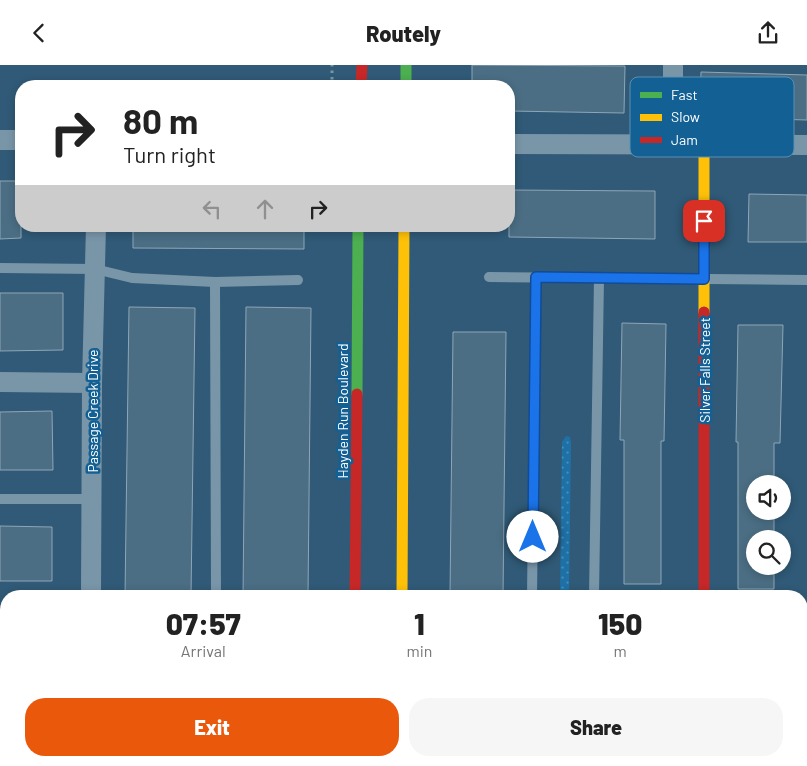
<!DOCTYPE html>
<style>
:root{--surface:#fff;--page:#f6f6f6;--text:#222;--muted:#767676;--accent:#ea580c}
body{margin:0;font-family:Barlow,sans-serif;background:var(--page);color:var(--text);height:100vh;display:flex;flex-direction:column;font-size:19px;white-space:nowrap}
*{box-sizing:border-box;margin:0}
p{font-size:16px;color:var(--muted)}
.icon{flex:none;width:28px;height:28px;fill:none;stroke:currentColor;stroke-width:2;stroke-linecap:round;stroke-linejoin:round}
.map{position:relative;flex:1;overflow:hidden}
.drawer{position:absolute;left:0px;top:525px;width:808px;height:176px;display:flex;flex-direction:column;background:var(--surface);border-radius:20px 20px 0 0;box-shadow:0 2px 8px #0003}
.drawer>*{flex:none}
.top-card{position:absolute;left:15px;top:15px;width:500px;height:152px;border-radius:20px;box-shadow:0 2px 8px #0003;background:#fff;color:var(--text);overflow:hidden}
.controls{position:absolute;left:746px;top:410px;display:grid;gap:10px}
.controls a{display:grid;place-items:center;width:45px;height:45px;border-radius:50%;background:var(--surface);box-shadow:0 2px 8px #0003;font-size:25px}
.pin{position:absolute;display:grid;place-items:center;width:42px;height:42px;color:#fff;margin:-21px;border-radius:10px;box-shadow:0 2px 8px #0006}
.me{position:absolute;width:55px;margin:-28px;rotate:0deg;stroke-linejoin:round;filter:drop-shadow(0 0 4px #0008)}
.turn{display:flex;align-items:center;gap:18px;height:105px;padding:0 25px;font-size:22px}
.turn .icon{width:65px;height:65px;stroke-width:2.5}
.turn b{display:block;font-size:35px;line-height:42px}
.lanes{display:flex;align-items:center;height:48px;padding:0 25px;background:#0003;justify-content:center;gap:25px;direction:ltr}
.lanes .off{opacity:.35}
.eta{display:flex;justify-content:space-evenly;align-items:center;height:85px;text-align:center}
.eta b{font-size:30px;font-weight:800;line-height:35px}
.button{display:flex;gap:10px;margin-top:auto;padding:10px 25px}
.button a{flex:1;height:58px;border-radius:20px;background:var(--accent);color:#fff;font-size:20px;font-weight:800;line-height:58px;text-align:center}
.button a+a{background:var(--page);color:var(--text)}
header{display:flex;justify-content:space-between;align-items:center;height:65px;padding:0 25px;background:var(--surface);font-size:22px;font-weight:800}
.map>svg:first-child{display:block}
.grass{fill:url(#grass-dots)}
.building{fill:#4b6e84;stroke:#8ea6b7}
.lines{fill:none;stroke-linecap:round;stroke-linejoin:round}
.path{stroke:#7996a9;stroke-width:3;stroke-dasharray:2.5 4;stroke-linecap:butt}
.lane{stroke:#7996a9;stroke-width:10}
.street{stroke:#7996a9;stroke-width:20}
.fast{stroke:#4caf50;stroke-width:11}
.slow{stroke:#ffc107;stroke-width:11}
.jam{stroke:#c62828;stroke-width:11}
.route-casing{stroke:#114b97;stroke-width:12}
.route{stroke:#1a73e8;stroke-width:9}
.labels{text-anchor:middle;dominant-baseline:central;stroke-width:5;stroke-linejoin:round;paint-order:stroke}
.street-label{font-size:14px;fill:#fff;stroke:#136094}
.key{fill:#136094;stroke:#5a90b4;stroke-width:1}
.key-label{font-size:14px;fill:#fff}
</style>
<header><svg class="icon" aria-label="back" viewBox="0 0 24 24"><path d="M15 5l-7 7 7 7"/></svg>Routely<svg class="icon" aria-label="share" viewBox="0 0 24 24"><path d="M12 15V3M7 8l5-5 5 5M5 13v7h14v-7"/></svg></header>
<div class="map">
<svg width="807" height="701" viewBox="0 0 807 701">
<defs>
<pattern id="grass-dots" width="8" height="8" patternUnits="userSpaceOnUse" patternTransform="scale(1.25)"><rect width="8" height="8" fill="#1e71a7"/><path d="M2 2h.1M6 6h.1" fill="none" stroke="#4b8db9" stroke-width="1.8" stroke-linecap="round"/></pattern>
</defs>
<rect width="100%" height="100%" fill="#305a77"/>
<path class="grass" d="M566,371L570,372L571,378L569,531H560L562,377Z"/>
<g class="building">
<path d="M472,0L625,1L624,48L509,46V21H472Z"/>
<path d="M701,7L807,10V55L700,52Z"/>
<path d="M0,116H21V173L0,174Z"/>
<path d="M509,125L655,126V174L509,172Z"/>
<path d="M749,129L807,130V177H748Z"/>
<path d="M133,161H304V184L133,183Z"/>
<path d="M0,228H63V285L0,286Z"/>
<path d="M129,242L195,243L191,531H125Z"/>
<path d="M246,242L311,243L308,531H243Z"/>
<path d="M622,258L666,259L664,376H661V519H624V375H620Z"/>
<path d="M738,260H783L780,378H774V419H755V446H774V474H755V501H774V524H738V377H736Z"/>
<path d="M453,267H506L503,531H450Z"/>
<path d="M52,346L53,405H0V347Z"/>
<path d="M0,461L52,462V516H0Z"/>
</g>
<g class="lines">
<path class="path" d="M332,21V0"/>
<g class="lane">
<path d="M0,203L95,204L132,213L215,217L298,215"/>
<path d="M489,212L807,215"/>
<path d="M215,217L216,531"/>
<path d="M0,434H92"/>
<path d="M532,531L536,213"/>
<path d="M594,531L599,213"/>
<path d="M0,678H6"/>
<path d="M479,699L807,698"/>
</g>
<g class="street">
<path d="M673,0V79"/>
<path d="M0,75H21"/>
<path d="M509,79L807,80"/>
<path d="M0,317L92,318"/>
<path d="M91,531L92,318L96,161"/>
<path d="M0,554H6"/>
<path d="M91,701V695"/>
<path d="M703,701L704,695"/>
</g>
<g class="fast">
<path d="M406,0V21"/>
<path d="M357,329L358,161"/>
<path d="M354,695V701"/>
</g>
<g class="slow">
<path d="M704,79V247"/>
<path d="M402,531L404,161"/>
</g>
<g class="jam">
<path d="M361,21L362,0"/>
<path d="M704,247V531"/>
<path d="M355,531L357,329"/>
<path d="M401,695V701"/>
</g>
</g>
<g class="lines">
<defs>
<path id="route" d="M533,472L536,212L704,214V156"/>
</defs>
<use href="#route" class="route-casing"/>
<use href="#route" class="route"/>
</g>
<g class="labels">
<g class="street-label">
<text transform="translate(704 305) rotate(-90)">Silver Falls Street</text>
<text transform="translate(92 346) rotate(-90)">Passage Creek Drive</text>
<text transform="translate(342 346) rotate(-90)">Hayden Run Boulevard</text>
</g>
</g>
<rect x="630" y="12" width="164" height="80" rx="8" class="key"/>
<rect x="640" y="27" width="22" height="6" fill="#4caf50"/>
<rect x="640" y="49" width="22" height="7" fill="#ffc107"/>
<rect x="640" y="72" width="22" height="6" fill="#c62828"/>
<g class="key-label">
<text x="671" y="35">Fast</text>
<text x="671" y="57">Slow</text>
<text x="671" y="80">Jam</text>
</g>
</svg>
<div class="controls">
<a><svg class="icon" aria-label="sound" viewBox="0 0 24 24"><path d="M4 9h4l5-4v14l-5-4H4zM17 9q2 3 0 6"/></svg></a>
<a><svg class="icon" aria-label="search" viewBox="0 0 24 24"><circle cx="10" cy="10" r="6"/><path d="M15 15l6 6"/></svg></a>
</div>
<div class="pin" style="left:704px;top:156px;background:#d93025"><svg class="icon" aria-label="arrive" viewBox="0 0 24 24"><path d="M6 21V4h12l-3 4 3 4H6"/></svg></div>
<svg class="me" style="left:533px;top:472px" viewBox="-20 -20 40 40"><circle r="19" fill="#fff"/><path d="M0-13L10 11 0 6-10 11z" fill="#1a73e8"/></svg>
<div class="top-card">
<div class="turn"><svg class="icon" aria-label="right" viewBox="0 0 24 24"><path d="M7 20v-9h11M14 6l5 5-5 5"/></svg><div><b>80 m</b>Turn right</div></div>
<div class="lanes"><svg class="icon off" aria-label="left" viewBox="0 0 24 24"><path d="M17 20v-9H6M10 6l-5 5 5 5"/></svg><svg class="icon off" aria-label="ahead" viewBox="0 0 24 24"><path d="M12 20V5M6 11l6-6 6 6"/></svg><svg class="icon" aria-label="right" viewBox="0 0 24 24"><path d="M7 20v-9h11M14 6l5 5-5 5"/></svg></div>
</div>
<section class="drawer">
<div class="eta">
<div><b>07:57</b><p>Arrival</p></div>
<div><b>1</b><p>min</p></div>
<div><b>150</b><p>m</p></div>
</div>
<div class="button"><a>Exit</a><a>Share</a></div>
</section>
</div>
